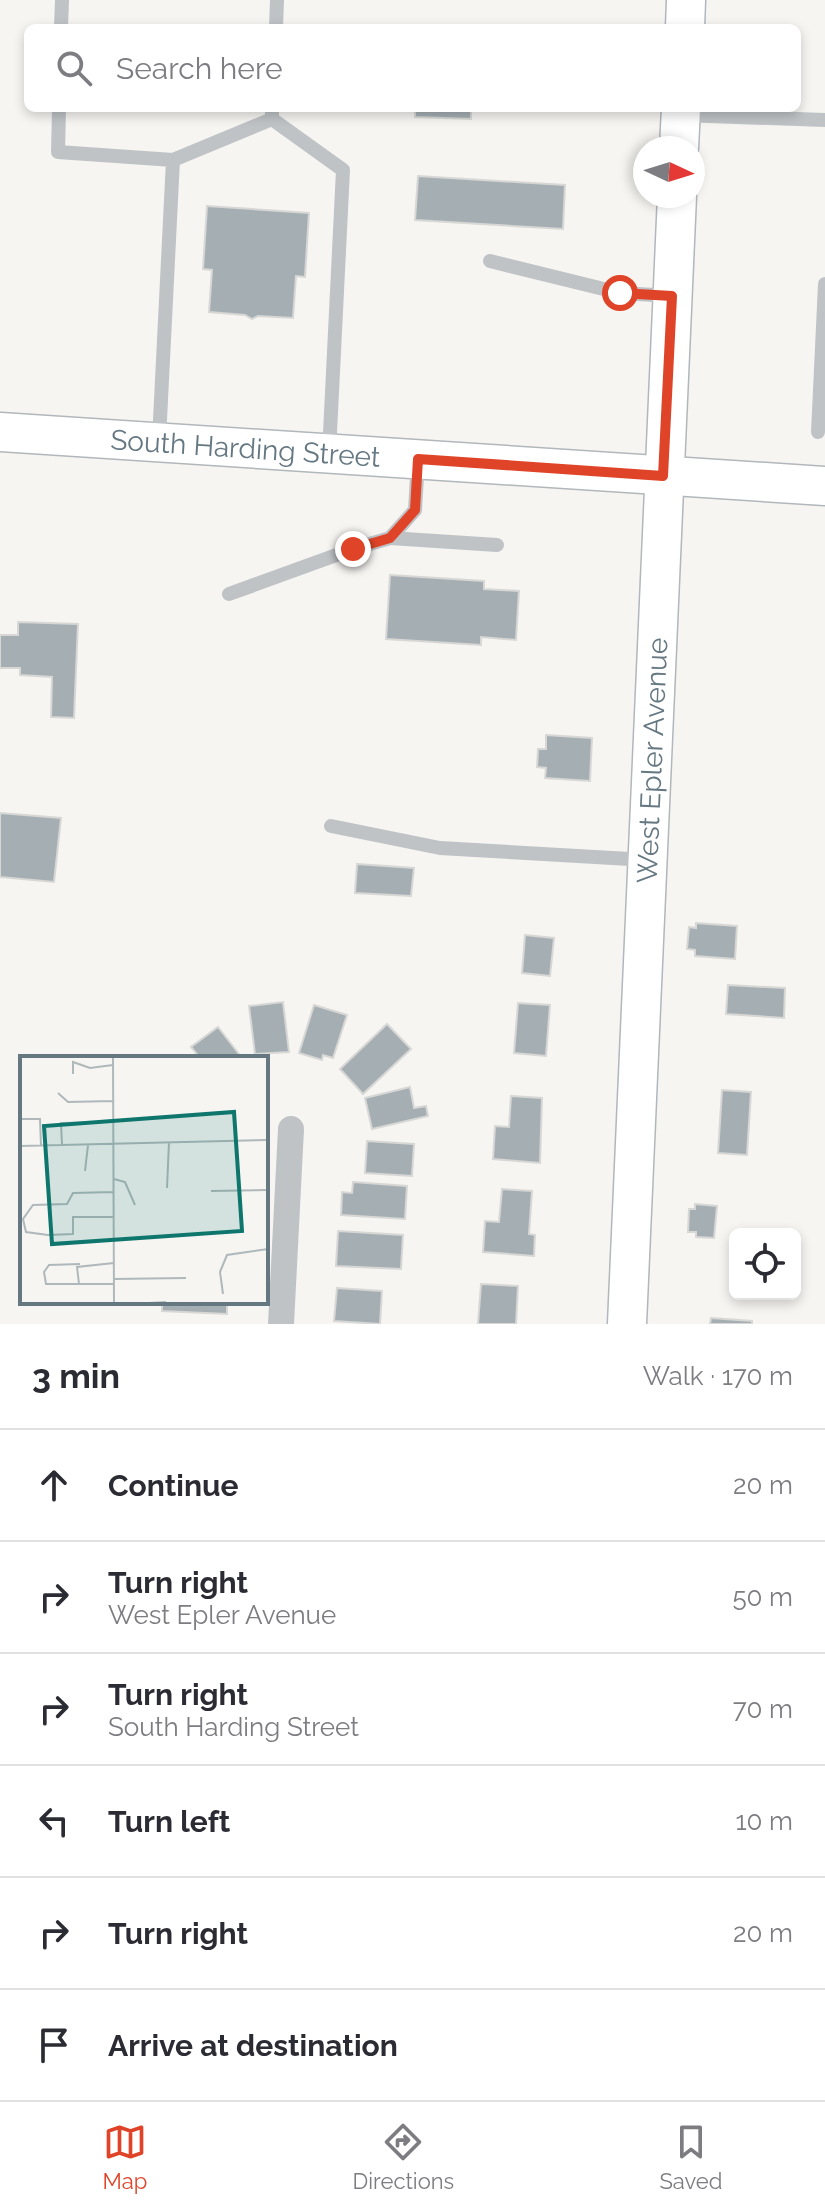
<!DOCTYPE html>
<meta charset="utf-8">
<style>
:root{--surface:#fff;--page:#f7f7f7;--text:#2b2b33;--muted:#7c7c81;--line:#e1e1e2;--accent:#df4428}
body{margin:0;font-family:Raleway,sans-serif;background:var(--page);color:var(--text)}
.controls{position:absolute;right:24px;bottom:24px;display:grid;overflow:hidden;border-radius:12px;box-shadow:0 4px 12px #0003}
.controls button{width:72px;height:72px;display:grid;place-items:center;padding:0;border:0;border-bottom:2px solid var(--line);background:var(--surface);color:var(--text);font:40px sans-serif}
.compass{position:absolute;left:633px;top:136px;width:72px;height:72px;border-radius:50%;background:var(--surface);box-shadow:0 4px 12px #0003;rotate:94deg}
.stop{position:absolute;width:24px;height:24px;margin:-18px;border:6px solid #df4428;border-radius:50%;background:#fff}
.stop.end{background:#df4428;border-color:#fff;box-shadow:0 2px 8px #0008}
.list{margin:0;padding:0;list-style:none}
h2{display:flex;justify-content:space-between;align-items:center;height:104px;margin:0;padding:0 32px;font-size:34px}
h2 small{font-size:26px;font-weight:400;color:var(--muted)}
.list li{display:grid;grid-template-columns:52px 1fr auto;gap:24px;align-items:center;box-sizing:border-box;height:112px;padding:0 32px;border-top:2px solid var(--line)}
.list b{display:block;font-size:30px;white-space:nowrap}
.list p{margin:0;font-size:26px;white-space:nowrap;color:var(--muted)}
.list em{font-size:26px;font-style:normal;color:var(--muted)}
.icon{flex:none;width:44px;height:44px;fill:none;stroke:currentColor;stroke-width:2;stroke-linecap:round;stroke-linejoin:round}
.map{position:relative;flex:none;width:825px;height:1324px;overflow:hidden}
.search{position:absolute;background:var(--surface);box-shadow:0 4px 12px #0003;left:24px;right:24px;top:24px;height:88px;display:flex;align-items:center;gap:20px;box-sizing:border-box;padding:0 28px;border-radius:12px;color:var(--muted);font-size:30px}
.sheet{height:776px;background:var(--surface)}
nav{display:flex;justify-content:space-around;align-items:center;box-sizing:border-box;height:112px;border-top:2px solid var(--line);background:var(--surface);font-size:22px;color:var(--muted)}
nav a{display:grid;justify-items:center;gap:4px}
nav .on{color:var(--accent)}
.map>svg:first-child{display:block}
.building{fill:#a5afb3;stroke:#d7d7d5;stroke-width:2}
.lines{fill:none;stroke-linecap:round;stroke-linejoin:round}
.secondary-casing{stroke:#b1b7bb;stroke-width:41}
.lane{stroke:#bfc3c6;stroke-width:14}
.street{stroke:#bfc3c6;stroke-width:26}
.secondary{stroke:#fff;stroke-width:38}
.route{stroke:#df4428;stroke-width:10}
.labels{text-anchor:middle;stroke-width:8;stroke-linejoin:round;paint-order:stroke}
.street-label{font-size:28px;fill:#657882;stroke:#fff}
.inset-road{fill:none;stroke:#afb8bb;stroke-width:2}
.view{fill:#0f766e;fill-opacity:0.15;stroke:#0f766e;stroke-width:4}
.inset-edge{fill:none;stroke:#657882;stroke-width:4}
</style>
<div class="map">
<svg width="825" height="1324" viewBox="0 0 825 1324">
<rect width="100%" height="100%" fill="#f6f5f2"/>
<g class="building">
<path d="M415,108H471V119L415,117Z"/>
<path d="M418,176L565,185L563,229L415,220Z"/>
<path d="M207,206L309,213L305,277L296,276L293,318L258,316L252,319L245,315L209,312L212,270L203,269Z"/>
<path d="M390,575L484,581V589L519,591L516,640L481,637V645L386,639Z"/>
<path d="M18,622L78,624L74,718L51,717L52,677L20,675V668H0V635H18Z"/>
<path d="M546,735L592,738L590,781L545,778L546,768L537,767L538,749H546Z"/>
<path d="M0,813L61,818L54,882L0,877Z"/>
<path d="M357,864L414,868L411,896L355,893Z"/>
<path d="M696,923L737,926L735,959L695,956V950L687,949L689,927L696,928Z"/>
<path d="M525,935L554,938L550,976L522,973Z"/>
<path d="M728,985L785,988L784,1018L726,1014Z"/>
<path d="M283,1002L289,1052L255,1054L249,1006Z"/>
<path d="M518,1003L550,1005L546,1056L514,1053Z"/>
<path d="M314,1005L347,1015L333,1058L323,1055L322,1060L299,1053Z"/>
<path d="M387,1024L411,1049L363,1094L340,1069Z"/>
<path d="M218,1027L242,1058H200L191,1047Z"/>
<path d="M410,1087L414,1108L426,1106L428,1116L372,1129L365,1098Z"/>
<path d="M722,1090L751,1092L747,1155L718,1153Z"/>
<path d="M511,1096L542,1098L540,1163L493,1159L495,1126L509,1127Z"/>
<path d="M367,1141L414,1144L412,1176L365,1173Z"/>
<path d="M353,1182L407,1186L405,1219L341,1215L342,1192L352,1193Z"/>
<path d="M502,1189L532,1191L529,1234L535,1235L534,1256L483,1252L485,1221L499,1222Z"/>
<path d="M695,1204L717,1206L714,1238L696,1237V1232H688L689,1209H695Z"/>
<path d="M338,1231L403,1235L401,1269L336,1266Z"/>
<path d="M481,1284L518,1286L516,1324H478Z"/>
<path d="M337,1288L382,1291L380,1324L334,1321Z"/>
<path d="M162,1302H227V1314L162,1311Z"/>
<path d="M711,1318L752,1321V1324H710Z"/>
</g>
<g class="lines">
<g class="secondary-casing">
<g id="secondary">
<path d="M685,28L686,0"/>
<path d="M679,148L681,108"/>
<path id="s1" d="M0,432L825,486"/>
<path id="s2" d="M627,1324L677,196"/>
</g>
</g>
<g class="lane">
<path d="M61,28L62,0"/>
<path d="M276,28L277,0"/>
<path d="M59,108L58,152L173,160L159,440"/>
<path d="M272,108V119L343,170L329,453"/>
<path d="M681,115L825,120"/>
<path d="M173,160L272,119"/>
<path d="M490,261L620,293L672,296"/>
<path d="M818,432L825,284"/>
<path d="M390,538L497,545"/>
<path d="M229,594L353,549L390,538L415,510L418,460"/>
<path d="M331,826L440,848L647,860"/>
</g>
<path class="street" d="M281,1324L291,1129"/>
<use href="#secondary" class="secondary"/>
</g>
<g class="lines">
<path class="route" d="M353,549L390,538L415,510L418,459L663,476L672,296L620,293"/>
</g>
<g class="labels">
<g class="street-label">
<text dy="10" stroke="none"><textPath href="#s1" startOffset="246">South Harding Street</textPath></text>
<text dy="10" stroke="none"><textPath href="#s2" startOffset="564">West Epler Avenue</textPath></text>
</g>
</g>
<g transform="translate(20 1056)">
<rect width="248" height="248" fill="#f6f5f2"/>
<path class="inset-road" d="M93,0L94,248M53,18V6L70,12L93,9M38,37L48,46L93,45M0,63H20L21,90M42,89L41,67L86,66M0,90L248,84M65,115L68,89M94,123L105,126L115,149M147,132L149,86M191,135L248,134M94,136L53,137L47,148L13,149L3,163L6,176L28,179L53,178V161H94M94,207L57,211L59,228H94M94,223L166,222M59,228H26L24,216L29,209L60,208M203,238L200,216L207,199L248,193M112,248L146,246"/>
<path class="view" d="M214,56L222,175L32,188L24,70Z"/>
<rect width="248" height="248" class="inset-edge"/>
</g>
</svg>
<div class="controls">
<button><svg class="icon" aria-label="locate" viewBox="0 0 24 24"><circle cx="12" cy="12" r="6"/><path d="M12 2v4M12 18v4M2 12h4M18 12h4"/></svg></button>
</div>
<svg class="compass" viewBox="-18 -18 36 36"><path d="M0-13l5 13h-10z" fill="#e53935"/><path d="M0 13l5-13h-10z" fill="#7c7c81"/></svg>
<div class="stop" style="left:620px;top:293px"></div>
<div class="stop end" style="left:353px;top:549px"></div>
<div class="search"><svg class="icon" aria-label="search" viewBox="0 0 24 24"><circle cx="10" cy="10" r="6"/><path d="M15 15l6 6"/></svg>Search here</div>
</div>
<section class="sheet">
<h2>3 min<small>Walk · 170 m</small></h2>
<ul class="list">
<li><svg class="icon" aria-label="ahead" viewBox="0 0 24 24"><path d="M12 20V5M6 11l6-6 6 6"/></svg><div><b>Continue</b></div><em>20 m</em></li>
<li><svg class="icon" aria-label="right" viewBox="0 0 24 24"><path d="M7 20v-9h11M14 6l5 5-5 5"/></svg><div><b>Turn right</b><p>West Epler Avenue</p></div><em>50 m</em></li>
<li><svg class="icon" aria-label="right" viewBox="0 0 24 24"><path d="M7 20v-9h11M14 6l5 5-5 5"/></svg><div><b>Turn right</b><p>South Harding Street</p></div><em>70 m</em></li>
<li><svg class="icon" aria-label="left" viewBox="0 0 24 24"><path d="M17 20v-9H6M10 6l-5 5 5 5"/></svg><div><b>Turn left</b></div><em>10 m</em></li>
<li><svg class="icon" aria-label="right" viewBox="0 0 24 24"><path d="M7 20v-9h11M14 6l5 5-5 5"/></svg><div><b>Turn right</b></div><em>20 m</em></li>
<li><svg class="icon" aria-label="arrive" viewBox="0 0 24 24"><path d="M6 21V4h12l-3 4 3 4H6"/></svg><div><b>Arrive at destination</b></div></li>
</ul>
</section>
<nav>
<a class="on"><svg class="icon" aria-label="map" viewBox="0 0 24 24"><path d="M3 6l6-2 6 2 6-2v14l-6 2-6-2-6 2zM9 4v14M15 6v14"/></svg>Map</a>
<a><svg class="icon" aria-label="directions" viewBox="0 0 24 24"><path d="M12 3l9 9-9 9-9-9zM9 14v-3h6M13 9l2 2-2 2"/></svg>Directions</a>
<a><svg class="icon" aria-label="saved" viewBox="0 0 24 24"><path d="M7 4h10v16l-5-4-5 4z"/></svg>Saved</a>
</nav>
